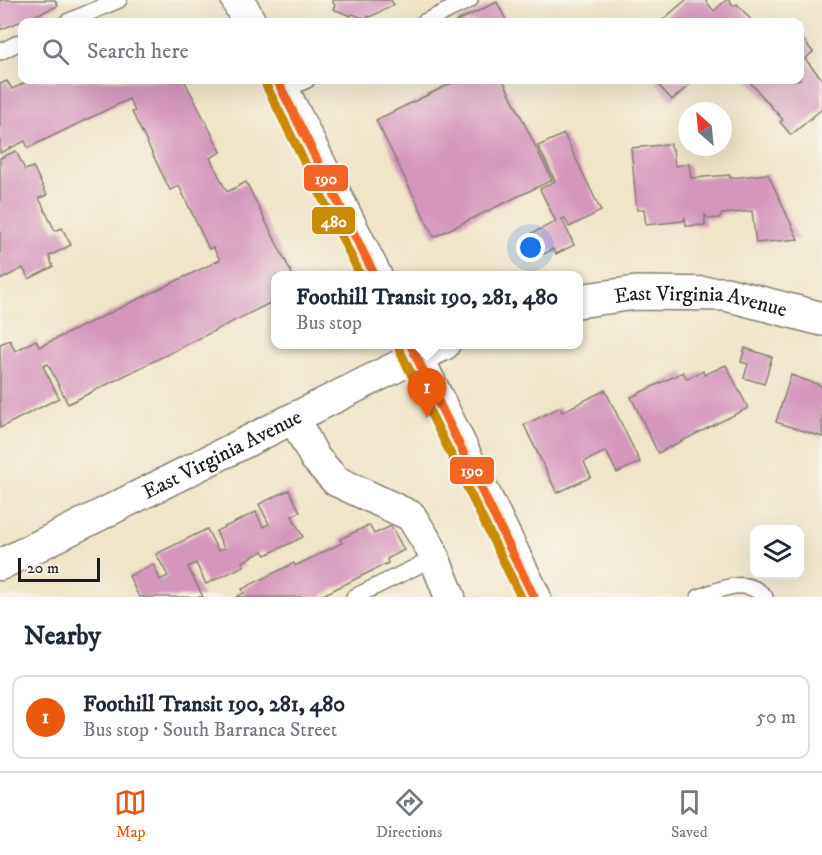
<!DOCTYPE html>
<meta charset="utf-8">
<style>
:root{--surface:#fff;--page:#f2f2f3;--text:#1f2937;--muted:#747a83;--line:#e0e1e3;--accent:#ea580c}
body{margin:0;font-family:"IM FELL DW Pica",serif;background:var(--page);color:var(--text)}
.controls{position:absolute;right:18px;bottom:18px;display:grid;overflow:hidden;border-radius:12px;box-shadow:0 6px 24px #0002}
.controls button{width:54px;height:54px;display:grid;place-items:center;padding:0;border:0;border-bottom:2px solid var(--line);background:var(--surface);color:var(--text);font:30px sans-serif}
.compass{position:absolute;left:678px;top:102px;width:54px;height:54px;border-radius:50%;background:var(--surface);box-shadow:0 6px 24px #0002;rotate:333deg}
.scale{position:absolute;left:18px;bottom:15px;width:82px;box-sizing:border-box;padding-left:6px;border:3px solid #1c1c1c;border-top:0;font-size:16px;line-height:21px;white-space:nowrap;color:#1c1c1c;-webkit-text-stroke:4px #f7f3e8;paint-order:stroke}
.you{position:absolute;left:531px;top:248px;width:21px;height:21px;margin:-15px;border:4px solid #fff;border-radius:50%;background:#1a73e8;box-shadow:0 0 0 9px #1a73e833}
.badge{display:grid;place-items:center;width:39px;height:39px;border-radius:50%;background:var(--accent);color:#fff;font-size:20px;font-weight:700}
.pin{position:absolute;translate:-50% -50px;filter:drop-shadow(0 2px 3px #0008)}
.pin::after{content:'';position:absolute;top:32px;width:21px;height:18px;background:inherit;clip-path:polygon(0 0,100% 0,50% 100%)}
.popup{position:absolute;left:271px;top:271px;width:312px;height:78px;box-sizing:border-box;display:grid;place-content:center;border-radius:12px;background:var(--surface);filter:drop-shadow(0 2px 4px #0005);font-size:20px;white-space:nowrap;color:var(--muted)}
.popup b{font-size:22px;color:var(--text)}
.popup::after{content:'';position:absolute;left:50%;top:100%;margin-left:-12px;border:12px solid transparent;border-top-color:var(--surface)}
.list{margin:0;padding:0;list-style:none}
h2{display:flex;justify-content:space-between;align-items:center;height:78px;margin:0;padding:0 24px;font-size:26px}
h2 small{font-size:20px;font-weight:400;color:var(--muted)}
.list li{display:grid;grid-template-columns:39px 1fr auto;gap:18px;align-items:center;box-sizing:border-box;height:84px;margin:0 12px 12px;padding:0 12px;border:2px solid var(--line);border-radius:12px}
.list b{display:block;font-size:22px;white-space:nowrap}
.list p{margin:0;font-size:20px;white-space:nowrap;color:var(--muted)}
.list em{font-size:20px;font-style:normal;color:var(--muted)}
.icon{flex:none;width:33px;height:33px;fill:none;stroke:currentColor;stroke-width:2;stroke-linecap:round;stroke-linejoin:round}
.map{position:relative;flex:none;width:822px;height:597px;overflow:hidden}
.search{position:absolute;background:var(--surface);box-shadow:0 6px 24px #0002;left:18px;right:18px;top:18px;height:66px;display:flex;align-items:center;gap:15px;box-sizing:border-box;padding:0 21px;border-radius:12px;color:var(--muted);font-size:22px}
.sheet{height:174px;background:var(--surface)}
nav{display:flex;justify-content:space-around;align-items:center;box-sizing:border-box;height:84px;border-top:2px solid var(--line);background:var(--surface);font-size:16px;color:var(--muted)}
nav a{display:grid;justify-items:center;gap:3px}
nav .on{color:var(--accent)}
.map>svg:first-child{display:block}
.building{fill:#d397bc}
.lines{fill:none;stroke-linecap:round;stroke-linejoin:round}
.service-casing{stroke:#868072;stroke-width:18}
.minor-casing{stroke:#868072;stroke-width:33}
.tertiary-casing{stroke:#868072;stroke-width:36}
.secondary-casing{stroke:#868072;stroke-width:36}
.service{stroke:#fff;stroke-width:15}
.minor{stroke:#fff;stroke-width:30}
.tertiary{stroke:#fff;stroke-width:33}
.secondary{stroke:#fff;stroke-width:33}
.bus-1-casing{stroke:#f7f3e8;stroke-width:14}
.bus-2-casing{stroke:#f7f3e8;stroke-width:14}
.bus-1{stroke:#f26522;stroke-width:9}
.bus-2{stroke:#cb8a06;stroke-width:9}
.labels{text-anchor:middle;stroke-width:4.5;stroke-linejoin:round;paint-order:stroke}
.street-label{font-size:21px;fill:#1c1c1c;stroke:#f7f3e8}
.line-badge{stroke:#f7f3e8;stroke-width:2}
.badge-label{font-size:16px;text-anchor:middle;font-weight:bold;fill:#fff}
</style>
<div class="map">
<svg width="822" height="597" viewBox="0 0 822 597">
<rect width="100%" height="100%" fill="#f7f3e8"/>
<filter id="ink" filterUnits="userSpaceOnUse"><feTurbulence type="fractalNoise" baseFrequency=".0167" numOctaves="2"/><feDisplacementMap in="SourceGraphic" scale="12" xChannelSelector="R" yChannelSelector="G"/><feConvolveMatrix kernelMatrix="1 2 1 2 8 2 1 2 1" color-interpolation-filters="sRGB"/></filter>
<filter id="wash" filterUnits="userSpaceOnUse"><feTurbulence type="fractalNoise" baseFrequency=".008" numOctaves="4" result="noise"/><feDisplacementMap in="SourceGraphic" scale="24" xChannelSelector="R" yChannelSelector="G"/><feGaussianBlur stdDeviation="1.35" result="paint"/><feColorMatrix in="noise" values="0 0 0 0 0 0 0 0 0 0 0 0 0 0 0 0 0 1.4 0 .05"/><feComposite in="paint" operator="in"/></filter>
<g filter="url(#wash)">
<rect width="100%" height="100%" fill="#f0e4c9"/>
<g id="blocks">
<g class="building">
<path d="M0,0H55L58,6L0,30Z"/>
<path d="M332,0H391L394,5L370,17L368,16L367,19L352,14L351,16L333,9L335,6Z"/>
<path d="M686,0H705L714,11L726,0H729L734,6L737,4L753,22H660Z"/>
<path d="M497,2L507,22H455Z"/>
<path d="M800,36L813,52L805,59L822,79V109L791,135L780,122L783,120L748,80H800Z"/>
<path d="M31,80H184L221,152L210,158L227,192L246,182L293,276H276V300L68,404L48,364L43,366L59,398L0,428V344L10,340L15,351L36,340L39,347L220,260L213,247L209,249L179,186L170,190L132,112L135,111L129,99L28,148L25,141L0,153V84L7,81L12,89Z"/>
<path d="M458,80H503L552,180L434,237L376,120Z"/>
<path d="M654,80H689L686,82L689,85L672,100Z"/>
<path d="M564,134L601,211L569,227L565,218L562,219L574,245L556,254L553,249L542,255L532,233L556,222L540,189L555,181L538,146Z"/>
<path d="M671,144V149H673L675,166L689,164L691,178L730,175V178L768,174L798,239L756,243L752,211L722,214L719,218L708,219L705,215V225L686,226L685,218L683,221L646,225L644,209L637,210L631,148Z"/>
<path d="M16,151L25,170L33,167L47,195L39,198L55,231L62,228L71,245L49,256L53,267L29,279L23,268L0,280V158Z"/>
<path d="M745,348L772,357L764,384L744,378L748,364L741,362Z"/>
<path d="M726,365L748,408L658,453L631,397L683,372L687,379L703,371L704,375Z"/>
<path d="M791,375L822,386V437L776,422Z"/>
<path d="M605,390L640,462L617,473L606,451L584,462L591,477L557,493L524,425L560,407L562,412Z"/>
<path d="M289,490L300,512L292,516L303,537L266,555L263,551L242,562L244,566L206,584L196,563L188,567L203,597H139L129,576L153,564L160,580L168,576L156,554L207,529L218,551L224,548L216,531L256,512L263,527L269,524L259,504Z"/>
<path d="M369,525L374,534L391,526L404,550L387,559L388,563L319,597H236L244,593L242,589L294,563L295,566L342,543L340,539Z"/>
</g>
</g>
</g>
<g filter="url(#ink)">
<use href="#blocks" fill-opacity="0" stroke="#868072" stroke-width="1.5"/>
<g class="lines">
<g class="service-casing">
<g id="service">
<path d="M67,22L119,0"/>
<path d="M424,22L470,0"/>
<path d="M0,52L22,41"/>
<path d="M283,91L307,80"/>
<path d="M354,597L434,558"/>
<path d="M699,597C721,589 747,576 765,597"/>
</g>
</g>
<g class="minor-casing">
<g id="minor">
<path d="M294,418L315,458L336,481L411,516L430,547L450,597"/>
<path id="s1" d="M0,565L416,357"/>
</g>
</g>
<g class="tertiary-casing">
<g id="tertiary">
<path id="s2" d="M578,301L636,293L726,294L822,319"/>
<path d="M416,357L443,344"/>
</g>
</g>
<g class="secondary-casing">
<g id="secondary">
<path d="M238,0L249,22"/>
<path d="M277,80L375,276"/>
<path d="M410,344L534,597"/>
</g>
</g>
<use href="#service" class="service"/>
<use href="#minor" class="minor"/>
<use href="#tertiary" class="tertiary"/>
<use href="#secondary" class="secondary"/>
<g class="bus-1-casing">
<g id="bus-1">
<path d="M277,80L375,276"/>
<path d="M410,344L534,597"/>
</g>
</g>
<g class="bus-2-casing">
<g id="bus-2">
<path d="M266,85L361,276"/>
<path d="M399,349L521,597"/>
</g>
</g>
<use href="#bus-1" class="bus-1"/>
<use href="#bus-2" class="bus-2"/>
</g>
</g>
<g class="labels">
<g class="street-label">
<text dy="7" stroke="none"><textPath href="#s2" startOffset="124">East Virginia Avenue</textPath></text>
<text dy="7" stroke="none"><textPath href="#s1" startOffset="248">East Virginia Avenue</textPath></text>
</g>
</g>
<g class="line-badge">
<rect x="303" y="164" width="46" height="28" rx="6" fill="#f26522"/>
<rect x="311" y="206" width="45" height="29" rx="6" fill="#cb8a06"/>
<rect x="449" y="456" width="46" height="29" rx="6" fill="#f26522"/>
</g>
<g class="badge-label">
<text x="326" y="184">190</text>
<text x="334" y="227">480</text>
<text x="472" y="476">190</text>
</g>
</svg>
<div class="controls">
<button><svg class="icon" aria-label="layers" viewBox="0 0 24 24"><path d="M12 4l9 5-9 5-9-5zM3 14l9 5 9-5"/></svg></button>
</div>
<svg class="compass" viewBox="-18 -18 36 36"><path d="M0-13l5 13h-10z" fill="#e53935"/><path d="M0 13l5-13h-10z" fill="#747a83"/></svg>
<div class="scale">20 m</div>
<div class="you"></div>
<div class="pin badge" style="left:427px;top:418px">1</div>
<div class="popup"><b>Foothill Transit 190, 281, 480</b>Bus stop</div>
<div class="search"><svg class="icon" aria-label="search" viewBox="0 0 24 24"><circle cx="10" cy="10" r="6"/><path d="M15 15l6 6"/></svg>Search here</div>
</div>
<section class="sheet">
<h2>Nearby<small></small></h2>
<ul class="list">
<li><span class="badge">1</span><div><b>Foothill Transit 190, 281, 480</b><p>Bus stop · South Barranca Street</p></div><em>50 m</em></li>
</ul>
</section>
<nav>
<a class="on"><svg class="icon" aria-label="map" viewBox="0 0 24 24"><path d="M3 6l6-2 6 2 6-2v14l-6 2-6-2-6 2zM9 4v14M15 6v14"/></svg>Map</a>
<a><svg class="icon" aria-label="directions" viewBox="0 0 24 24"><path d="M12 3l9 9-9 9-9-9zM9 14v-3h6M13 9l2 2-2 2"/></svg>Directions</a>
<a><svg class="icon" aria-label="saved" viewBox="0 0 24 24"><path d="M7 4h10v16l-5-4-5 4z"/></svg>Saved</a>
</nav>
